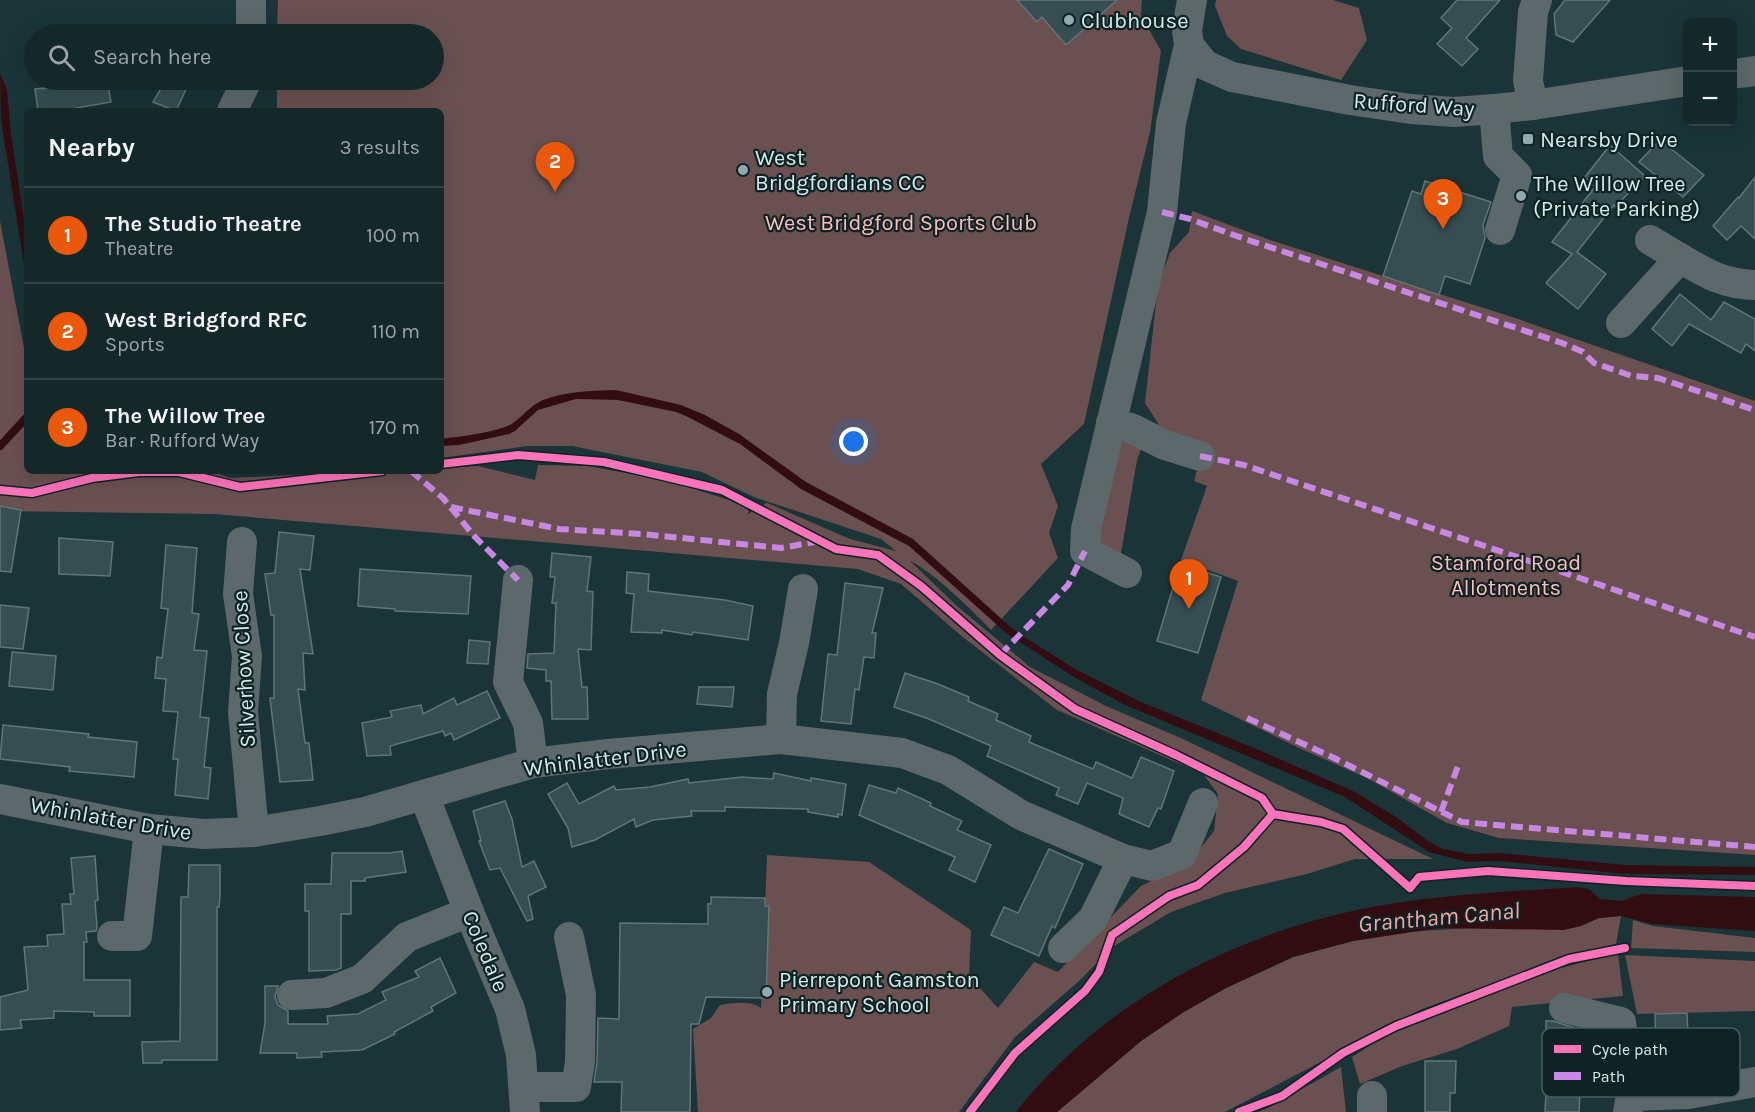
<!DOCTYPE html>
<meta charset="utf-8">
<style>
:root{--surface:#142729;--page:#1d2f31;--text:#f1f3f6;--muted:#9da5a8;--line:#334446;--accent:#ea580c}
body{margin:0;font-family:Karla,sans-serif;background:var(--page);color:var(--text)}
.controls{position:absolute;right:18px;top:18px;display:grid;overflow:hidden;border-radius:9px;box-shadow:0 6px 24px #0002}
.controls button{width:54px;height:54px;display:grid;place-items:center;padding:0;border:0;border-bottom:2px solid var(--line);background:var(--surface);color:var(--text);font:30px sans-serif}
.you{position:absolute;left:854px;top:442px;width:21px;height:21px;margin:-15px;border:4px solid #fff;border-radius:50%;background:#1a73e8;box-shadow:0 0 0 9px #1a73e833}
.badge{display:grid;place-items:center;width:39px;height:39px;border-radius:50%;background:var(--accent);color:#fff;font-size:20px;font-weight:700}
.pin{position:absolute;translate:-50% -50px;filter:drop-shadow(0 2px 3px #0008)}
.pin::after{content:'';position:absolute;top:32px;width:21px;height:18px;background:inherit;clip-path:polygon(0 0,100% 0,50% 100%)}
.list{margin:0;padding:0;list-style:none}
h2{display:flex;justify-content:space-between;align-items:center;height:78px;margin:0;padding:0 24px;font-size:26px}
h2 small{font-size:20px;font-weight:400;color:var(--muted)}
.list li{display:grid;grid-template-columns:39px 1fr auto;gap:18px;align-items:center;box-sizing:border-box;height:96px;padding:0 24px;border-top:2px solid var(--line)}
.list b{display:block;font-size:22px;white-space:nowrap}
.list p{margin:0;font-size:20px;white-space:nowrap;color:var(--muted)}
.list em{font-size:20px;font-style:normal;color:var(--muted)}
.icon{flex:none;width:33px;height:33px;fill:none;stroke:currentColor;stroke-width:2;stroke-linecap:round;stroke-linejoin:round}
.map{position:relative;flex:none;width:1755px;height:1112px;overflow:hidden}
.search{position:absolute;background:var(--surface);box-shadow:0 6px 24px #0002;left:24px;top:24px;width:420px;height:66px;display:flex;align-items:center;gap:15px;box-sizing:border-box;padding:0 21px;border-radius:33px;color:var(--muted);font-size:22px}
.panel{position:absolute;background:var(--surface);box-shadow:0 6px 24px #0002;left:24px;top:108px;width:420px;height:366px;border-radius:9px}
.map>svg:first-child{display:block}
.green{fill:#6a5051}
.water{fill:#310d12}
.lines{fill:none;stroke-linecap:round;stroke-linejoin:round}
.stream{stroke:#310d12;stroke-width:8}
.building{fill:#364e51;stroke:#617577;stroke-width:1.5}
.minor{stroke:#5c6869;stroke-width:30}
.quiet{stroke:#c787e3;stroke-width:6;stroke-dasharray:12 6;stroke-linecap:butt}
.cycleway-casing{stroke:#0f2224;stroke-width:11}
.cycleway{stroke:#fb73b8;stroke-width:8}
.poi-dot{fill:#92aaad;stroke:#0f2224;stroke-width:2}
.labels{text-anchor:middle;stroke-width:4.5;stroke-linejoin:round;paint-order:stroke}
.poi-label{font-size:22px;fill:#d3eaed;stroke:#0f2224;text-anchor:start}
.street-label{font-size:22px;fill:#d3eaed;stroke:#0f2224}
.park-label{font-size:22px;fill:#ffbdbe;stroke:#0f2224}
.water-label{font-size:24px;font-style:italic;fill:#f5a5a7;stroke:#0f2224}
.key{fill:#0f2224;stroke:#4a5e60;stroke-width:1.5}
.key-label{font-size:16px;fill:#d3eaed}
</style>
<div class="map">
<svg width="1755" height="1112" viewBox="0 0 1755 1112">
<rect width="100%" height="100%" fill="#1a3437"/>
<g class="green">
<path d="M278,0H1142L1141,15L1161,51L1150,132L1129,218L1084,424L1041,464L1058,506L1049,533L1058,558L991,630C974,612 931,570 910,561L957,606L1030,667L1106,706L1183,739L1433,859H1355L1307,874L1225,893L1171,912L1114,946L1079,981L1015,1037L959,1112H698L693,1029L711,1018L720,1005C732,1003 751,1000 761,1008L767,855L869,862L971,930L969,976L998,1008L1034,962L1058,972L1141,886L1189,863L1214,831L1218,794L1203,774L1057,710L964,638L901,584L858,569L214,514L0,511V221L27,364V471H209L231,478L378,471H441V468L478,466L535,480L538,465L588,466L669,481L745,505L749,512L746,515L767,503L850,539L896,551L881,539L754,497L702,472L572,446H528L441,458V111H277V80H434V34H277Z"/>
<path d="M1216,0H1333L1359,8L1367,40L1341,80L1241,49L1227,36L1215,6Z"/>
<path d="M1192,211L1270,240L1512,317L1755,401V855L1499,838L1447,823L1367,778L1299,748L1201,700L1238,581L1181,560L1207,486L1194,481L1203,448L1166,436L1145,403L1158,284L1170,253L1189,232Z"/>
<path d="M1122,440L1144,441L1137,460L1119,565L1102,551L1096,532Z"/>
<path d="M1621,916L1616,944L1573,954L1422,1009L1225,1112H1057L1141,1041L1184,1011L1226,988L1293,957L1353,941L1406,932L1593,920L1599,918Z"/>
<path d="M1633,920L1653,926L1755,938V952L1631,948Z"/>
<path d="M1618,953L1623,996L1512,1007L1509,1026L1457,1049L1402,1066L1360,1084L1352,1057L1388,1034L1538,974Z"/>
<path d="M1625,955L1755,961V1011L1637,1014Z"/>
<path d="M1341,1067L1346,1112H1258L1268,1108Z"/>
</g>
<g class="water">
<path d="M0,73L7,90L11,134L27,239V283L1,120Z"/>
<path d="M616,390L681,405L705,415L739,434L806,482L913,539L1015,631L1075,669L1141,702L1259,750L1355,792L1396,817L1428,841L1443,849L1469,854L1501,853L1625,865L1755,867V875L1625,874L1500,861L1467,862L1429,852L1345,797L1123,704L1072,676L1005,632L909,546L801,489L740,444L686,416L676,412L618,400L576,399L538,410L515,431L509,434L459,445L441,446V439C457,437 501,432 513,423C523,416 531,405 543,400C567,391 590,391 616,390Z"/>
<path d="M1578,887L1589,889L1600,899L1621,901L1641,894L1755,897V931L1652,924L1621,916L1599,918L1581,926L1564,930L1439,928L1353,941L1293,957L1226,988L1184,1012L1141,1041L1057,1112H1016C1100,1005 1225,938 1357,910C1429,895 1504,892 1578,887Z"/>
</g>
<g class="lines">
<path class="stream" d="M0,446L27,417"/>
</g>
<g class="building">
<path d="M1017,0H1117L1066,45L1042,17L1037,22Z"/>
<path d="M1457,0H1500L1466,38L1478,49L1462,66L1437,44L1452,28L1441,18Z"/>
<path d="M1565,0H1610L1573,42L1556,35L1554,14Z"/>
<path d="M76,80H107L111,102L60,111H38L35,89L77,85Z"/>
<path d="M166,80H175L188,85L176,111L153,102Z"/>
<path d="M1660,140L1704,175L1683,197L1639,162Z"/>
<path d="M1610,145L1645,176L1615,207L1614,205L1577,252L1606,274L1578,309L1546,283L1572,254L1552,242L1595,187L1585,177Z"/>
<path d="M1755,177V239L1741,226L1727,240L1713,226L1738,197L1739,198Z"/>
<path d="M1425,181L1491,202L1483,225L1485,238L1470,284L1445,276L1439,295L1383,276L1412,191L1421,194Z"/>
<path d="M1680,294L1711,320L1724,302L1755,319V351L1746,344L1741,353L1689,324L1672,346L1652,329Z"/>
<path d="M0,506L21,510L11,572L0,571Z"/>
<path d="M279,532L314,536L310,570L300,569L313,654L303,653L305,690L298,689L305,743H309L313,780L280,782L270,698H274V615H271L265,574L275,573Z"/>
<path d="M59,538L113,542L110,576L59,574Z"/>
<path d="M166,545L197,548L192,613L199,614L194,650L207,651L200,717L209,718L204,767L211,768L208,799L175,795L178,759H173L178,712L163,711L166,679L155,678L157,657L162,658L168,609L161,608Z"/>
<path d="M552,553L591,557L587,591L593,592L591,650L578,649L582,687H587L588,719H552L551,681H546V670L527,668L528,654L554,653L556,603H552L555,577H550Z"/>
<path d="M1180,564L1221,577L1198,653L1157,641Z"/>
<path d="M360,569L471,576L468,614L395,611V609L358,606Z"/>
<path d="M627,572L649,574L648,591L725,600L753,606L748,640L693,632L692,635L662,630V633L631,632L634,594L626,593Z"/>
<path d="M845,583L883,588L872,633H876L874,658L864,657L859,690L855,689L851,724L821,721L828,654L837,655Z"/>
<path d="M0,605L29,608L23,649L0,647Z"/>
<path d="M469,640L490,642L488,664L467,663Z"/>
<path d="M12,652L56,656L53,690L9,686Z"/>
<path d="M905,673L938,684L969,697L968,701L998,714L996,720L1031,736L1029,742L1093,769L1096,762L1132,778L1141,757L1174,771L1161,809L1158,808L1149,827L1119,814L1123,798L1087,783L1078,804L1056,795L1059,788L987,756L991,746L929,719L894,707Z"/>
<path d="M699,687H734L732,707L697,704Z"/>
<path d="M487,691L500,718L454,740L451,733L445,736L443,731L390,746L391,755L367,756L362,723L392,717L390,711L421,705L423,714L454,698L457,705Z"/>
<path d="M3,725L89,734L88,737L137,742L134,777L69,771L70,767L0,759Z"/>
<path d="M774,773L811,781V778L846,784L842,815L838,814V817L808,812V809L725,807V811H691L692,816L653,820L636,827L634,819L595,840L572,847L568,828L548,794L567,783L579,804L614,786L616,790L650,787L688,779L689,783L742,777L773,779Z"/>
<path d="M869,785L896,793L898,788L931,803L930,806L962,821L957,830L991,845L975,882L949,870L955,857L859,815Z"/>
<path d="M505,801L512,819L522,867L534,861L546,887L528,896L533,919L527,921L500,868L490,870L479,841H481L473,811Z"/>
<path d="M1049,849L1083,864L1055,928L1052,926L1039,956L991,935L1004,907L1018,913Z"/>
<path d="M402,851L406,872L365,878V881H351V914H341V968L336,970L309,971V911H305V884H331L332,853H390Z"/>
<path d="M95,856L98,900L95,901L97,927L96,931L86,932L87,942H84V980H130V1016H94V1012L54,1011V1018L20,1020L22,1028L0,1030V997L28,990L24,947L48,946L47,935L64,934L62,904H71L70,894H74L71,858Z"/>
<path d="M189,865H220V896L219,907H217V1060H162V1063H143L142,1042L180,1041L181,897H188Z"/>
<path d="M711,897L765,898V906H769L766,998L706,997L699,1024H691L690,1112H621L622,1082H594L597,1062L598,1018L619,1019L620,923L708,924V904H711Z"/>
<path d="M440,958L456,993L431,1007L433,1011L394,1032L395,1034L362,1050L321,1052L322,1057L297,1058V1053H260L265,1023V986H278L275,997L278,1005L288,1011V1024H328L327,1016L358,1014L386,1000L382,992L419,977L415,971Z"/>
<path d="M1687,1013L1689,1057L1656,1058L1655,1014Z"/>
<path d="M1546,1021H1553L1582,1030L1583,1074H1581L1579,1112H1545L1547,1075Z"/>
<path d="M1425,1061H1456L1455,1093H1450V1112H1425Z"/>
</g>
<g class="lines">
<g class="minor">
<path d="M251,0V34"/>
<path d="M1189,45L1205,65L1232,77L1350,100L1411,109L1454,112L1494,109L1533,105L1688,81"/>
<path d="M1732,74L1755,71"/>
<path d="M1533,105L1528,81L1533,12L1537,0"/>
<path d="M1494,109L1498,156L1517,175L1500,230"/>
<path d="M232,111L247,80"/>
<path d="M1650,240L1680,258"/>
<path d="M1621,323L1680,258C1707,274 1723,284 1755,285"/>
<path d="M1111,423L1131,428L1165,445L1200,456"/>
<path d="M242,542L238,594L247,656L243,712L254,832"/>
<path d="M1127,573L1085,551L1086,529L1162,212L1171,123L1189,45L1187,30L1192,0"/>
<path d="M518,580L508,682L528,723L533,763"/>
<path d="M781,739L782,694L794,643L803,589"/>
<path d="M424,795L469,912L510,1009L521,1055L525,1112"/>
<path d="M0,799L149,829L204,834L254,832L320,821L365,812L533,763L608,754L781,739L902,753L948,770L1021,815L1123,859"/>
<path d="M112,936H137L149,829"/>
<path d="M1063,948L1093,919L1123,859L1152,866L1182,854L1203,803"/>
<path d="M292,995L326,993L362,979L407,937L469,912"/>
<path d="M1564,1008L1621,1022L1631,1096"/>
<path d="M525,1087H576L580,1062L581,995L569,937"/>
<path d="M1372,1112V1096"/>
<path d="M1628,1112L1631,1096L1688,1094L1755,1082"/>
</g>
<g class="quiet">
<path d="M1162,212L1190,219L1242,238L1562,343L1583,352L1594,363L1632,376L1658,378L1755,410"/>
<path d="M1200,456L1244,465L1755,637"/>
<path d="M411,471L443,498L475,537L518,580"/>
<path d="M451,507L559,529L642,534L781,548L820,541"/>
<path d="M1000,655L1068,585L1085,551"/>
<path d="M1247,718L1330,756L1462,822L1755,847"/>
<path d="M1441,812L1458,766"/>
</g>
<g class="cycleway-casing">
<g id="cycleway">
<path d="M441,464L518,455L604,462L722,490L836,549L878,555L921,586L1000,655L1075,709L1176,755L1262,798L1273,814L1321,822L1343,829L1410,888L1419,877L1488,871L1626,881L1755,886"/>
<path d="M0,490L32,493L92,478L139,472H179L240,487L382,471"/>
<path d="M970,1112L1015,1053L1085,991L1099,972L1112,935L1169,896L1198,885L1244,847L1273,814"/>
<path d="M1239,1112L1282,1096L1343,1053L1396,1026L1569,959L1625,948"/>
</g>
</g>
<use href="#cycleway" class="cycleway"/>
</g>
<g class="poi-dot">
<circle cx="1069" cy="20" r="6"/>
<rect x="1522" y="133" width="12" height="12" rx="3"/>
<circle cx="743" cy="170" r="6"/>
<circle cx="1521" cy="196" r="6"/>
<circle cx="767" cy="992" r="6"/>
</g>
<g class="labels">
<g class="poi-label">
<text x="1081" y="28">Clubhouse</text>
<text x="1540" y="147">Nearsby Drive</text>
<text x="755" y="165">West<tspan x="755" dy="25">Bridgfordians CC</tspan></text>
<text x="1533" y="191">The Willow Tree<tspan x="1533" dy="25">(Private Parking)</tspan></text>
<text x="779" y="987">Pierrepont Gamston<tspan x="779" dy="25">Primary School</tspan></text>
</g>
<g class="street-label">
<text transform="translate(1414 104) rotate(4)" y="8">Rufford Way</text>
<text transform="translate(243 669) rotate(-93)" y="8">Silverhow Close</text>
<text transform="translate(605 758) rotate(-7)" y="8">Whinlatter Drive</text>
<text transform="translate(111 818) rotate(10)" y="8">Whinlatter Drive</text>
<text transform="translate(486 951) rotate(67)" y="8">Coledale</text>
</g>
<g class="park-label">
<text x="901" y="230">West Bridgford Sports Club</text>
<text x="1506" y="570">Stamford Road<tspan x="1506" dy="25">Allotments</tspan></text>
</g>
<g class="water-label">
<text transform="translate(1439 917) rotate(-5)" y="8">Grantham Canal</text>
</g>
</g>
<rect x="1542" y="1028" width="198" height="69" rx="9" class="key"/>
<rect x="1554" y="1045" width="27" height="8" fill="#fb73b8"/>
<rect x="1554" y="1072" width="27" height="8" fill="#c787e3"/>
<g class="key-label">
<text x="1592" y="1055">Cycle path</text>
<text x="1592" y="1082">Path</text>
</g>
</svg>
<div class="controls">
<button>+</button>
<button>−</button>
</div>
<div class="you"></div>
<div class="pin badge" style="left:1189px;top:609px">1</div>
<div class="pin badge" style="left:555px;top:192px">2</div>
<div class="pin badge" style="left:1443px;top:229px">3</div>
<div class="search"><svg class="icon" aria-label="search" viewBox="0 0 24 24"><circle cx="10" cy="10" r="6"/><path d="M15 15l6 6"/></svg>Search here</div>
<section class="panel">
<h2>Nearby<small>3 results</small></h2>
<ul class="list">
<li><span class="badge">1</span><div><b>The Studio Theatre</b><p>Theatre</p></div><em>100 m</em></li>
<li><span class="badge">2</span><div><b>West Bridgford RFC</b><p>Sports</p></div><em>110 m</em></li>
<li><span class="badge">3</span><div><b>The Willow Tree</b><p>Bar · Rufford Way</p></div><em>170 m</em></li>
</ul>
</section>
</div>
